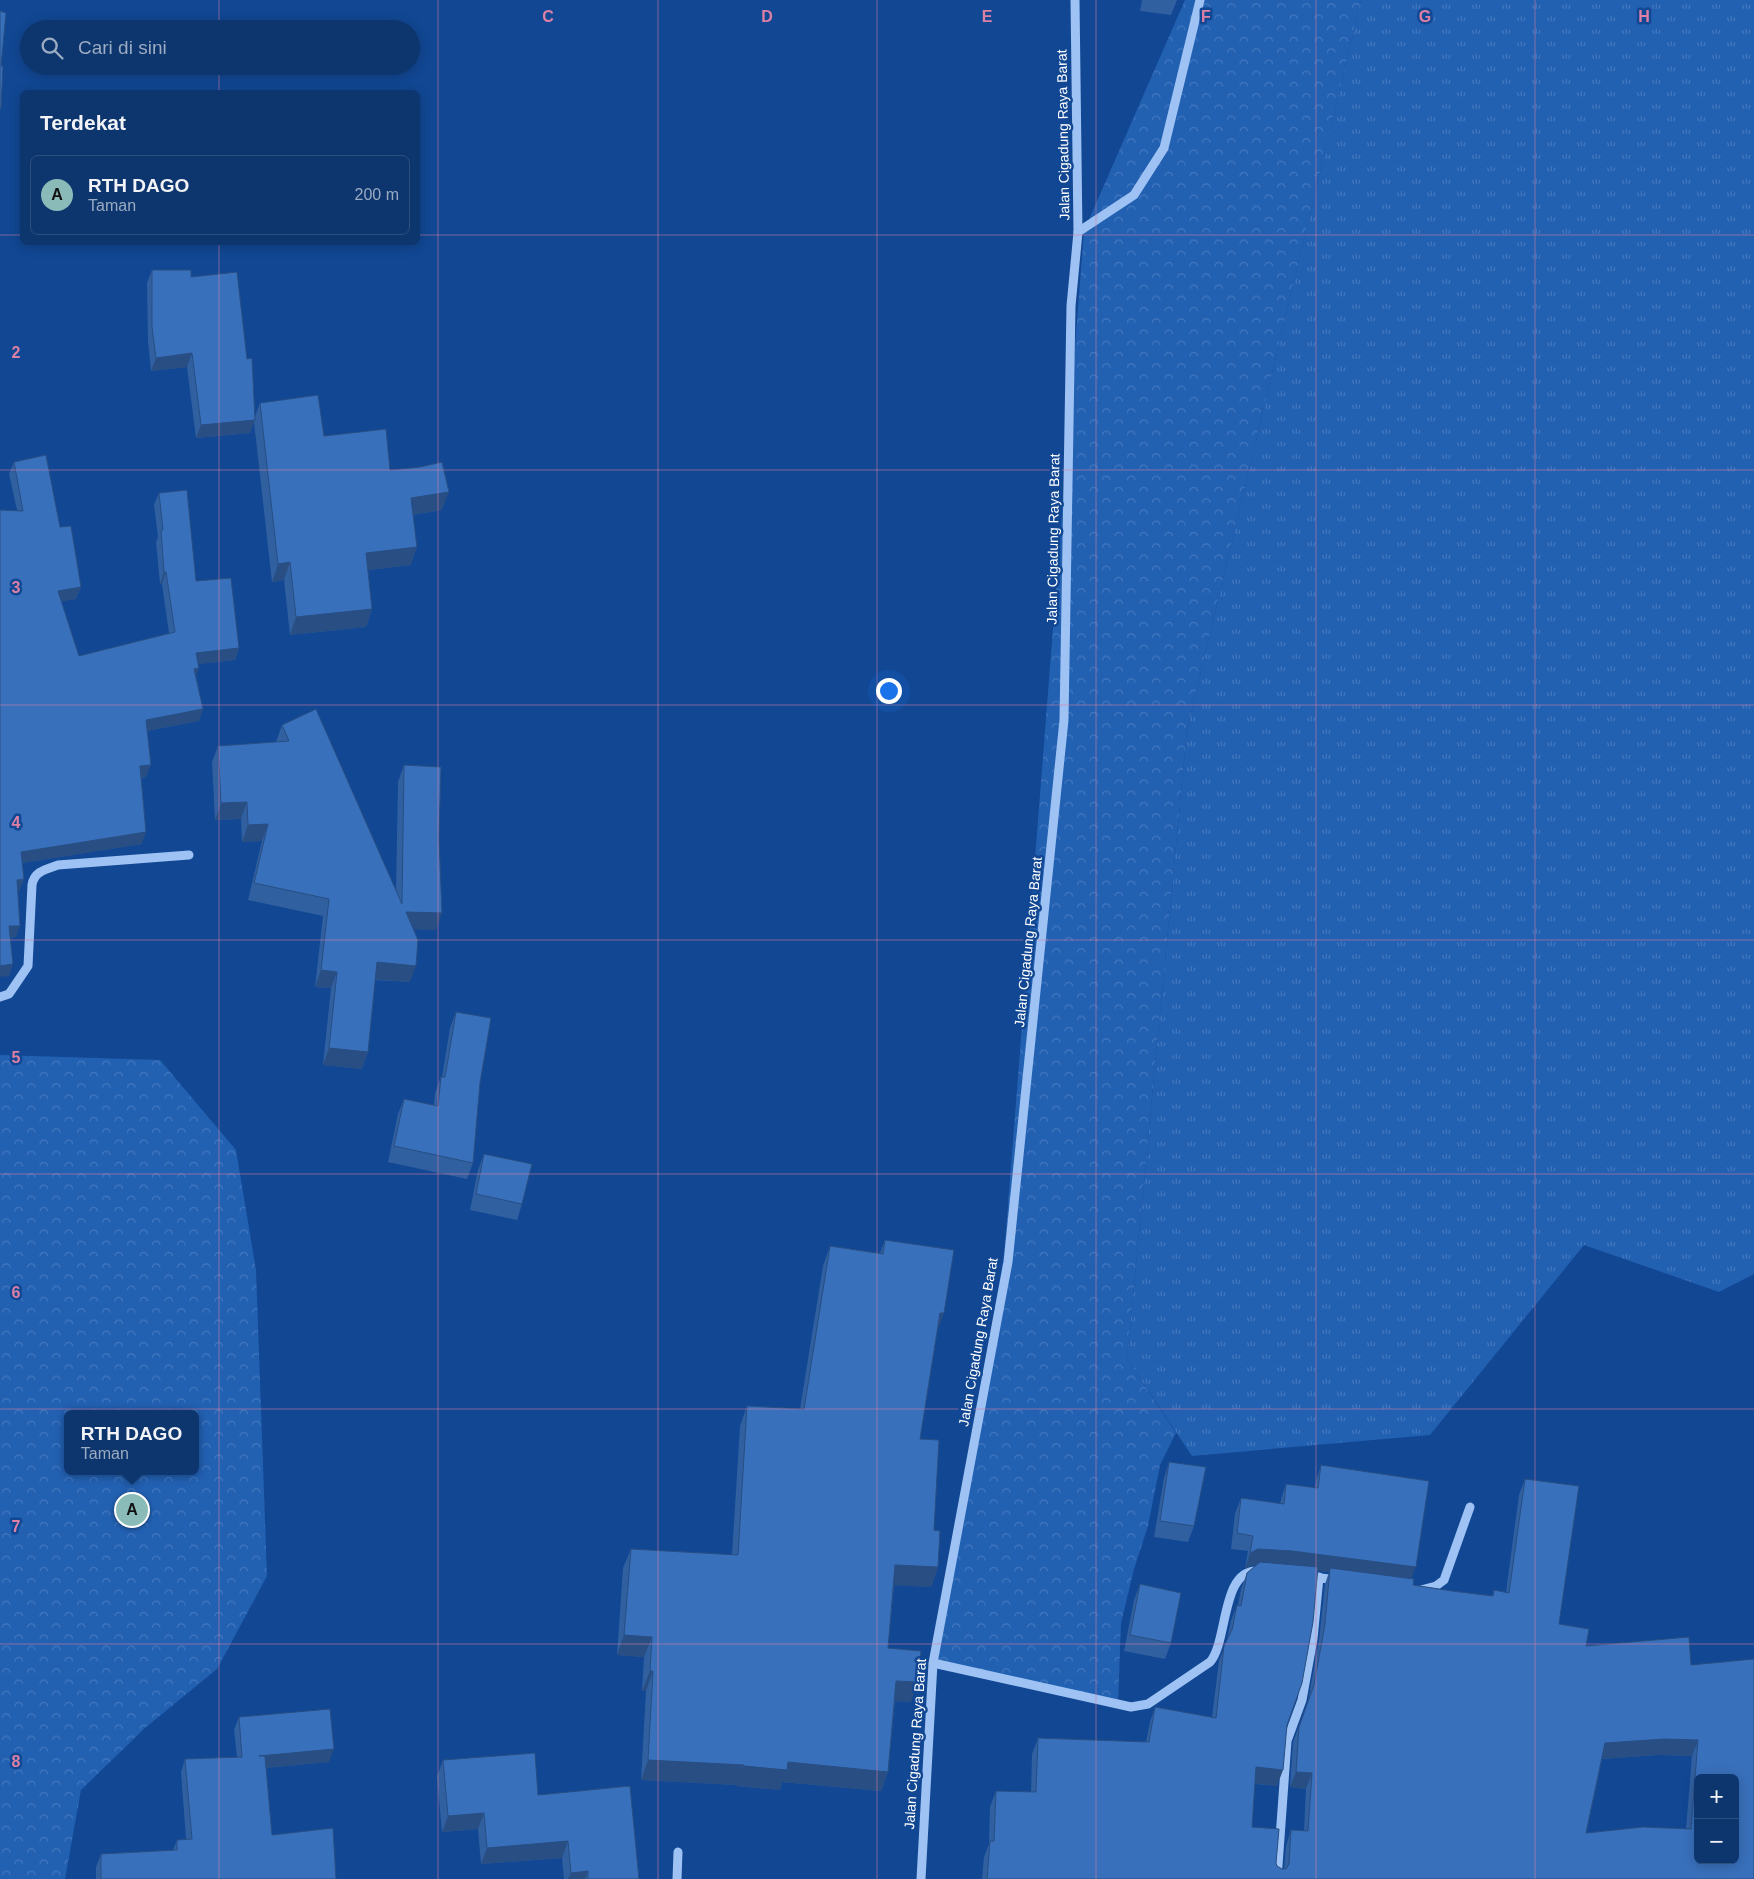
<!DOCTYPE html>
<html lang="id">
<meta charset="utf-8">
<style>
:root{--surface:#0d356e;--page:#1b4076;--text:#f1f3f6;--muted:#9aabc2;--line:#2d5081;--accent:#8bbbb9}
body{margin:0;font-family:Helvetica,sans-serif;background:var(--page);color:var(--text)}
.controls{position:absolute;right:15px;bottom:15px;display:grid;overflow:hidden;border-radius:8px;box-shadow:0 2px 12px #0003}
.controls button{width:45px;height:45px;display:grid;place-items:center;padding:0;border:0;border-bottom:1px solid var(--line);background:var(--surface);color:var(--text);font:25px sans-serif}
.you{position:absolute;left:888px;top:690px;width:18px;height:18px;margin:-12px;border:4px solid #fff;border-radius:50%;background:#1a73e8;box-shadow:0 0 0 8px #1a73e833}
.badge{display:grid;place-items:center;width:32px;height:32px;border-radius:50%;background:var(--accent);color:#111;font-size:16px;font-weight:700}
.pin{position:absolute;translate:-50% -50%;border:2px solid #fff;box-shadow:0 1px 5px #0006}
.popup{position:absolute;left:64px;top:1410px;width:135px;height:65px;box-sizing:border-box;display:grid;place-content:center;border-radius:8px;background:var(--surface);filter:drop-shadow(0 1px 4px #0005);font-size:16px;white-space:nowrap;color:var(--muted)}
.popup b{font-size:19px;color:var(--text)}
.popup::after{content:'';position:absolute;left:50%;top:100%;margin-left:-10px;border:10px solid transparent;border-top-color:var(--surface)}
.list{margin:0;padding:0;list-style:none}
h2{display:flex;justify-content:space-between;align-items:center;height:65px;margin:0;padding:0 20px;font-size:21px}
h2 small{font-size:16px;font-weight:400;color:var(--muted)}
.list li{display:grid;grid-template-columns:32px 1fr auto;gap:15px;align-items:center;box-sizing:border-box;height:80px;margin:0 10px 10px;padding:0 10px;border:1px solid var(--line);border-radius:8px}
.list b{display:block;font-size:19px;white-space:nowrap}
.list p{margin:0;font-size:16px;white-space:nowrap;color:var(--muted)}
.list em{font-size:16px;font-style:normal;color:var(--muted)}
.icon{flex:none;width:28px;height:28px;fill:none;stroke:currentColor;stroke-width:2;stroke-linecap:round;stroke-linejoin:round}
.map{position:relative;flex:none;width:1754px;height:1879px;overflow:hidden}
.search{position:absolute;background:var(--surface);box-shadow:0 2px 12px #0003;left:20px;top:20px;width:400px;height:55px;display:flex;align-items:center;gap:12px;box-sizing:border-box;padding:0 18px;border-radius:28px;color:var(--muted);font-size:19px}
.panel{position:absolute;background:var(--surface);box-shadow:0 2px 12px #0003;left:20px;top:90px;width:400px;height:155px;border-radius:8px}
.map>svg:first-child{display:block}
.grass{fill:url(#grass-tufts)}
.forest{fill:url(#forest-crowns);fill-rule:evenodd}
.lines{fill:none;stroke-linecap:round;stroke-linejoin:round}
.minor{stroke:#9dc2f3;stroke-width:9}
.wall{fill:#3160a1;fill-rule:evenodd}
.shaded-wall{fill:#284e83}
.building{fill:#3970bb;stroke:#284e83;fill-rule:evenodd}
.grid{fill:none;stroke:#dd80a5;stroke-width:1;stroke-opacity:0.55}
.labels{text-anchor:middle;stroke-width:5;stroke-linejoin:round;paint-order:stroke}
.street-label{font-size:14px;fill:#fff;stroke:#114793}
.grid-label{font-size:16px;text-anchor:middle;font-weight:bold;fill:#dd80a5;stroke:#114793;stroke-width:5;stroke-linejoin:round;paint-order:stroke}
</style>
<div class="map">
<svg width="1754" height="1879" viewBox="0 0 1754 1879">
<defs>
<pattern id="grass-tufts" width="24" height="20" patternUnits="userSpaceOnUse" patternTransform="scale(1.25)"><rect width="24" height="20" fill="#2260b2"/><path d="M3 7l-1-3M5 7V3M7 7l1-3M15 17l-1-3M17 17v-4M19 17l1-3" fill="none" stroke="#4378be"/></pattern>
<pattern id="forest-crowns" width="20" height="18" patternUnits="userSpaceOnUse" patternTransform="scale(1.25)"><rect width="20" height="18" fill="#2260b2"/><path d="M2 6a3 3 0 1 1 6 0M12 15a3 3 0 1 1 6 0" fill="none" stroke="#4378be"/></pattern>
</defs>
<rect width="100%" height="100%" fill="#114793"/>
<path class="grass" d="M1361,0H1754V1274L1719,1292L1584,1245L1430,1435L1192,1456L1127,1359L1187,730Z"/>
<g class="forest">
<path d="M1185,0H1361L1187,730L1127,1359L1176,1433L1160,1465L1148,1526L1134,1569L1121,1623L1118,1705L933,1663L1004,1256L1084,231Z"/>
<path d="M0,1055L160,1060L236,1150L256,1270L267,1576L217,1669L145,1728L81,1790L65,1879H0ZM68,1414H196V1471H68Z"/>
</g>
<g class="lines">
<g class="minor">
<path d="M1078,232L1134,195L1164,148L1200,0"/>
<path d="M0,997L9,994L28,966L32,885C34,871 47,869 58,865L189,855"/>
<path d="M1305,1576L1337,1580"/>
<path d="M1421,1590L1436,1586L1444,1580L1470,1507"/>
<path d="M933,1663L1131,1707L1148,1704L1210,1662C1228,1642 1221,1570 1257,1571"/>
<path d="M677,1879L678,1852"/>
<path d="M921,1879L933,1663L1008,1262L1064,720L1071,306L1078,232L1075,0"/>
<path d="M1277,1879L1287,1741L1302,1700L1313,1639L1319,1577"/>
</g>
</g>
<g class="wall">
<path d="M1142,0H1177L1171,15L1140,11Z"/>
<path d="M152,270L191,277L247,359L254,419L260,403L390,470L442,510L413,515L411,565L368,570L372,609L366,627L290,635L284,580L272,582L254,422L250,433L196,438L187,367L151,371L148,341L147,283Z"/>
<path d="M14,462L60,527L81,587L76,599L61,601L79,656L169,633L162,584H160L156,542L158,537L154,505L159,493L196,581L239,648L235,660L198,664L196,676L203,709L199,721L147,731L146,777L141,778L142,844L22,863L24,879L19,891H17L16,937L10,938L9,976L17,510L9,474Z"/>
<path d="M282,725L396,891L398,782L404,765L436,930L414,929L410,982L375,980L368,1052L362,1069L323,1065L331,988L315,987L323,916L248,900L262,841L242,842L241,819L215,820L212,762L218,746L276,742Z"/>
<path d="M456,1012L480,1083L473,1163L467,1179L388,1162L398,1114L404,1099L434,1105L435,1093L441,1077H442L450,1028Z"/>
<path d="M484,1154L522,1204L517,1220L470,1210L478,1170Z"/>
<path d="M885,1240L937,1333L920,1439L934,1530L938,1567L931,1587L894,1585L888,1648L911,1702L895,1701L888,1772L881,1791L782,1782L780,1790L736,1786L737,1785L641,1780L646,1691H642L644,1657L617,1655L623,1568L631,1549L732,1555L740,1426L747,1406L800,1409L823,1266L830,1246L880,1253Z"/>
<path d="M1169,1462L1194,1526L1188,1542L1154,1537L1164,1478Z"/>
<path d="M1321,1465L1412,1578L1413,1585L1452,1591L1492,1596L1494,1590L1506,1592L1519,1495L1525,1479L1559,1624L1586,1646L1691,1665L1754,1879H982L984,1857L989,1844L990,1807L996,1791L1031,1792L1032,1754L1038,1738L1146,1742L1150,1722L1155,1707L1212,1717L1219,1661L1227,1640L1231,1621L1237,1605H1238L1241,1589L1247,1573L1256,1565H1252L1245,1569L1248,1551L1231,1549L1235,1514L1241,1498L1280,1504L1281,1499L1286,1484L1315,1488L1316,1481ZM1318,1571L1329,1572L1325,1584L1319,1640L1308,1701L1293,1742L1290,1787L1306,1789L1304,1831L1291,1830L1286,1846L1284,1869H1282L1277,1866L1276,1863L1252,1827L1255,1784L1277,1786L1287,1725ZM1658,1755L1692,1756L1686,1829L1586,1833L1602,1759Z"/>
<path d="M1140,1584L1171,1643L1165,1659L1124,1651L1134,1600Z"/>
<path d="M239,1717L329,1762L266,1768L272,1835L336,1879H96V1867L101,1854L173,1850L177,1840L186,1839L181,1772L185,1759L237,1757L234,1730Z"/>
<path d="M443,1760L538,1795L639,1879H564L562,1858L481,1864L478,1829L442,1832L437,1777Z"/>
</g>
<g class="shaded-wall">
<path d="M192,353L187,367L151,371L156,358Z"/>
<path d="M255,420L250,433L196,438L201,425Z"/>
<path d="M449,492L442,510L405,516L411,498Z"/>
<path d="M417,547L411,565L360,571L366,553Z"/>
<path d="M290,562L284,580L272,582L278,564Z"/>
<path d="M164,572H166L162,584H160Z"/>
<path d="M81,587L76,599L53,603L58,591Z"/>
<path d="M372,609L366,627L290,635L296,617Z"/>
<path d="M239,648L235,660L192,665L196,653Z"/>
<path d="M199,668L194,680V669Z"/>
<path d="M203,709L199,721L141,732L146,720Z"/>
<path d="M151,765L146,777L136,778L140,766Z"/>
<path d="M247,802L241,819L215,820L221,803Z"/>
<path d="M268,824L262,841L242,842L248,825Z"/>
<path d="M146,832L142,844L16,864L21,852Z"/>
<path d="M24,879L19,891L12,892L17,880Z"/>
<path d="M406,912L442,913L436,930L400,929Z"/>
<path d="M9,926H20L16,937L5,938Z"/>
<path d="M377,962L416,966L410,982L371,979Z"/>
<path d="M13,964L9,976L0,977V966Z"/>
<path d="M321,970L337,972L331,988L315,987Z"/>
<path d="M329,1048L368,1052L362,1069L323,1065Z"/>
<path d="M940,1313H944L937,1333H933Z"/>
<path d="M1258,1549L1292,1551L1416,1567L1410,1582L1330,1568L1329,1572L1286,1567L1252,1565L1245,1569L1250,1553Z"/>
<path d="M895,1565L938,1567L931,1587L888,1585Z"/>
<path d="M624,1635L652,1637L644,1657L617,1655Z"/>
<path d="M650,1671H653L646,1691H642Z"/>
<path d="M896,1681L918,1682L911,1702L889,1701Z"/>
<path d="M1664,1739L1698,1740L1692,1756L1658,1755L1600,1759L1605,1743Z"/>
<path d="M334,1749L329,1762L254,1769L259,1756Z"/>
<path d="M648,1760L744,1765L737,1785L641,1780Z"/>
<path d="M788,1762L888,1772L881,1791L782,1782L780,1790L736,1786L744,1766Z"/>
<path d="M1256,1767L1283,1770L1277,1786L1250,1783Z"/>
<path d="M1296,1772L1312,1773L1306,1789L1290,1787Z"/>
<path d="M484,1813L478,1829L442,1832L448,1816Z"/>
<path d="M568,1841L562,1858L481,1864L487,1848Z"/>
<path d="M588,1871L585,1879H568L571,1873Z"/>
</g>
<g class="building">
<path d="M0,11L6,13L1,66H3L1,109H0Z"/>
<path d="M152,270H191V277L237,272L247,359L252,358L255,420L201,425L192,353L156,358L152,327Z"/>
<path d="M318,395L324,436L386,429L390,470L420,467L442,462L449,492L411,498L417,547L366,553L372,609L296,617L290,562L278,564L260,403Z"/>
<path d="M46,455L60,527L71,526L81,587L58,591L79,656L175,632L166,572H164L161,530H163L159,493L187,490L196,581L231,578L239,648L196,653L199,668L194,669L203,709L146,720L151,765L140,766L146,832L21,852L24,879L17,880L20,926H9L13,964L0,966V510L23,511L14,462Z"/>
<path d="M316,709L402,904L404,765L441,767L439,838L442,913L406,912L418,940L416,966L377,962L368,1052L329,1048L337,972L321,970L329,899L254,883L268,824L248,825L247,802L221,803L218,746L289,741L282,725Z"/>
<path d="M456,1012L491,1018L480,1083L473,1163L394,1146L404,1099L438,1106L441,1077H445Z"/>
<path d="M484,1154L532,1164L522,1204L476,1194Z"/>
<path d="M885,1240L954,1250L944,1313H940L920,1439L939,1440L934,1530L940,1531L938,1567L895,1565L888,1648L921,1651L918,1682L896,1681L888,1772L788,1762L787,1770L744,1766V1765L648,1760L653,1671H650L652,1637L624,1635L631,1549L738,1555L747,1406L804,1409L830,1246L883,1254Z"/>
<path d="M1169,1462L1206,1467L1194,1526L1160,1521Z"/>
<path d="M1321,1465L1429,1481L1416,1567L1292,1551L1258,1549L1250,1553L1253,1536L1237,1533L1241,1498L1284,1504L1286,1484L1318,1488Z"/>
<path d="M1525,1479L1579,1486L1559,1624L1589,1629L1586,1646L1689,1637L1691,1665L1754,1659V1879H987L990,1841H994L996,1791L1036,1792L1038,1738L1149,1742L1155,1707L1216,1718L1224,1646L1232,1630L1237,1605L1241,1606L1247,1573L1260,1562L1318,1567L1313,1622L1302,1683L1287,1725L1283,1770L1256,1767L1252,1827L1279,1829L1276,1863L1277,1866L1282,1869H1286L1289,1864L1291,1830L1308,1831L1312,1773L1296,1772L1299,1727L1314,1685L1325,1624L1330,1568L1414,1579L1413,1585L1452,1591L1493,1596L1494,1590L1509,1593ZM1664,1739L1698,1740L1691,1829L1643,1827L1586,1833L1605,1743ZM1698,1778H1735V1860H1698Z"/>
<path d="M1140,1584L1181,1593L1171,1643L1130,1635Z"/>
<path d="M330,1709L334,1749L259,1756H265L272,1835L333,1828L336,1879H101V1854L177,1850V1840L192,1839L185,1759L242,1757L239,1717Z"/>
<path d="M535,1753L538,1795L630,1786L639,1879H588V1871L571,1873L568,1841L487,1848L484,1813L448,1816L443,1760Z"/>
</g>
<path class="grid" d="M219,0V29M438,0V1879M658,0V1879M877,0V1879M1096,0V1879M1316,0V1879M1535,0V1879M219,66V92M0,235H22M418,235H1754M219,242V1879M0,470H1754M0,705H1754M0,940H1754M0,1174H1754M0,1409H1754M0,1644H1754"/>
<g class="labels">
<g class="street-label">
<text transform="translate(1063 135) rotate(-91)" y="5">Jalan Cigadung Raya Barat</text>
<text transform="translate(1053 539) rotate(-89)" y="5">Jalan Cigadung Raya Barat</text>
<text transform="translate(1028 942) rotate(-84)" y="5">Jalan Cigadung Raya Barat</text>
<text transform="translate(978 1342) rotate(-80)" y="5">Jalan Cigadung Raya Barat</text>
<text transform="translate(915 1744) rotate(-86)" y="5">Jalan Cigadung Raya Barat</text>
</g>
</g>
<g class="grid-label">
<text x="548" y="22">C</text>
<text x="767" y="22">D</text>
<text x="987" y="22">E</text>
<text x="1206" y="22">F</text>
<text x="1425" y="22">G</text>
<text x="1644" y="22">H</text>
<text x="16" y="358">2</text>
<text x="16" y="593">3</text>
<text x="16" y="828">4</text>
<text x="16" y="1063">5</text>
<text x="16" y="1298">6</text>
<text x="16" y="1532">7</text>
<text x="16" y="1767">8</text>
</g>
</svg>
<div class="controls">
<button>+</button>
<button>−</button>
</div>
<div class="you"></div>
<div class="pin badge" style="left:132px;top:1510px">A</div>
<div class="popup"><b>RTH DAGO</b>Taman</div>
<div class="search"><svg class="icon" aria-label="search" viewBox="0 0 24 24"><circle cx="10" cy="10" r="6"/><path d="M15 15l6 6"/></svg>Cari di sini</div>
<section class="panel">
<h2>Terdekat<small></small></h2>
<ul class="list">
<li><span class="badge">A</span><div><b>RTH DAGO</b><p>Taman</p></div><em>200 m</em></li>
</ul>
</section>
</div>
